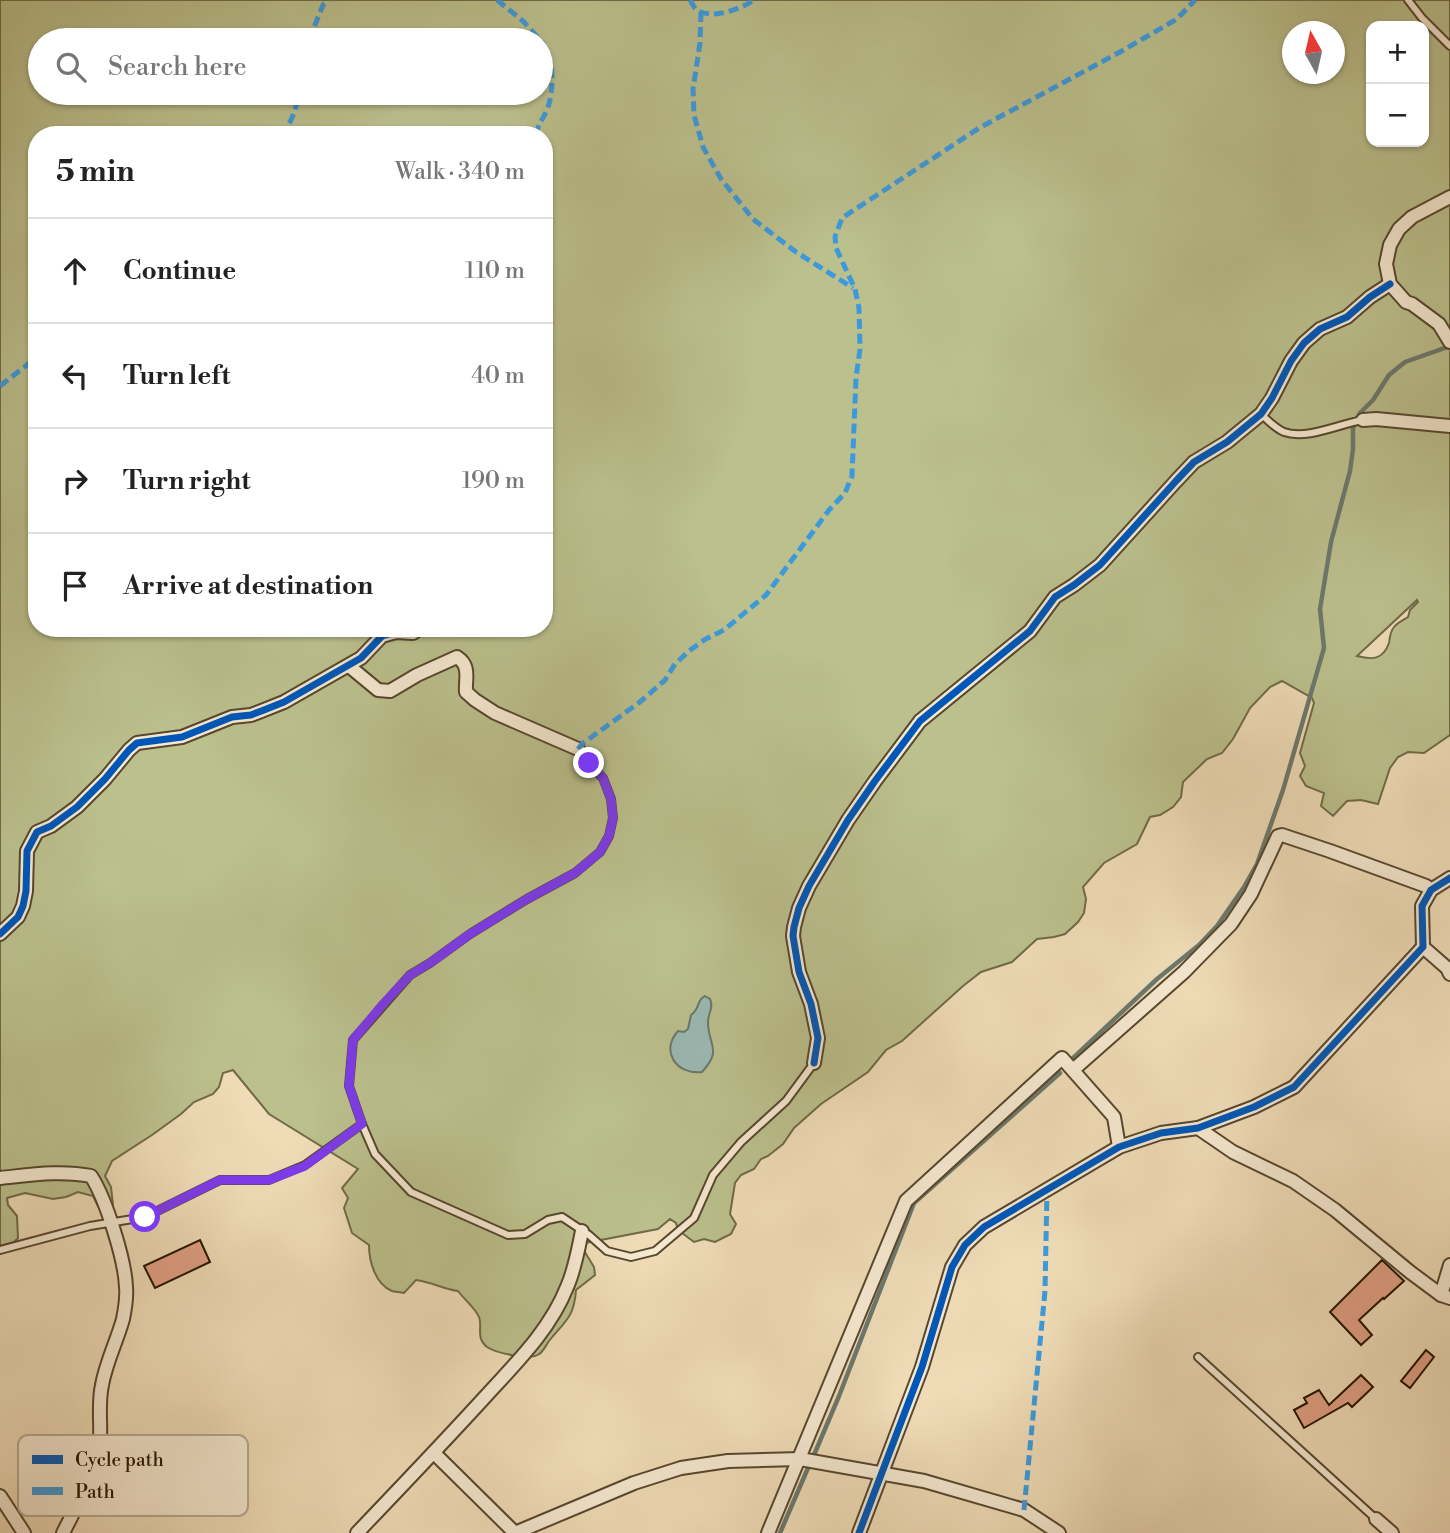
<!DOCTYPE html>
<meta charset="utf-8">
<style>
:root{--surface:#fff;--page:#f6f6f6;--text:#222;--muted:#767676;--line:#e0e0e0}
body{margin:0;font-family:"Libre Bodoni",serif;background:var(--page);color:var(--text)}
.controls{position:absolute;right:21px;top:21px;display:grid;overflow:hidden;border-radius:14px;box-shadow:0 2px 5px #0004}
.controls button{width:63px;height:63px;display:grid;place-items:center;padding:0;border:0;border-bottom:2px solid var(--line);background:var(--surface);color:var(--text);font:35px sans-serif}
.compass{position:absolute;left:1282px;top:21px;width:63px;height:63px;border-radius:50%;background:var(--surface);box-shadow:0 2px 5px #0004;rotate:352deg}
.stop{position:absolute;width:21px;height:21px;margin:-16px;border:5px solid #7c3aed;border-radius:50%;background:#fff}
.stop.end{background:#7c3aed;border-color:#fff;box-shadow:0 2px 7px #0008}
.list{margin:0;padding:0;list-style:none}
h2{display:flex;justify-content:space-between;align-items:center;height:91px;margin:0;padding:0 28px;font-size:30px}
h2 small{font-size:23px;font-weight:400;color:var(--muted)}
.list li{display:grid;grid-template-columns:46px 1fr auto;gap:21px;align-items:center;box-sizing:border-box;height:105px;padding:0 28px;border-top:2px solid var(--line)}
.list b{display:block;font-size:26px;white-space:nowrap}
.list em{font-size:23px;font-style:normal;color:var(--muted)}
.icon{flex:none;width:38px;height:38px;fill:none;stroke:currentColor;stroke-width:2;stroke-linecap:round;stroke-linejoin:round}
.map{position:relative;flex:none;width:1450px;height:1533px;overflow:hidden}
.search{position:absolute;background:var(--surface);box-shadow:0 2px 5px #0004;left:28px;top:28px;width:525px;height:77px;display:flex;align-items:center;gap:18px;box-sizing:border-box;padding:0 24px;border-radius:38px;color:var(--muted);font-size:26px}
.panel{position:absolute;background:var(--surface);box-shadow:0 2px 5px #0004;left:28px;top:126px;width:525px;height:511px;border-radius:28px}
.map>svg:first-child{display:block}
.green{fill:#bbc08d;stroke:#706a46;stroke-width:2;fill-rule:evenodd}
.water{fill:#9bbab5;stroke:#6b786d;stroke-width:2}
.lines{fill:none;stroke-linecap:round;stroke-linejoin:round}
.stream{stroke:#6b786d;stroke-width:4.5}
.building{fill:#e0a085;stroke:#241500;stroke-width:2}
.service-casing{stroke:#57472e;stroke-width:10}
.minor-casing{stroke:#57472e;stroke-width:16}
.service{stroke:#f5e8d0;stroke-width:6}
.minor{stroke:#f5e8d0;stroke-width:12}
.quiet{stroke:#3c9adc;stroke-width:5;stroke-dasharray:10 5;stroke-linecap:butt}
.cycleway-casing{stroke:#f5e8d0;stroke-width:11}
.cycleway{stroke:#0057b8;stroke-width:7}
.route{stroke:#7c3aed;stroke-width:9}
.key{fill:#f5e8d0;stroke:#b6a992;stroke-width:2}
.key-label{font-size:19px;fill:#241500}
</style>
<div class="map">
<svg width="1450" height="1533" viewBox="0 0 1450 1533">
<rect width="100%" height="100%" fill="#efdcb7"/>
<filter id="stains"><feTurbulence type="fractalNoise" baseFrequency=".00286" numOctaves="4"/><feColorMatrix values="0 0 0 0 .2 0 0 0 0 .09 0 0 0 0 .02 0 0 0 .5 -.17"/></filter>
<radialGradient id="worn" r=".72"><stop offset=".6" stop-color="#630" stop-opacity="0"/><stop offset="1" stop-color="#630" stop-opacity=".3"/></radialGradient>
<path class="green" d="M0,0H1450V735L1424,753L1408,752L1398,757L1390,768L1378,804L1361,800L1347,801L1333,816L1321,806L1324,793L1306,786L1300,776L1305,766L1300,753L1314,703L1312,698L1282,681L1270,687L1250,708L1233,739L1222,753L1207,759L1183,782L1181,797L1173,807L1160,815L1150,817L1137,844L1104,863L1083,887L1086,899L1084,913L1078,922L1065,934L1054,937L1037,939L1012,962L981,972L963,986L902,1041L886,1050L868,1072L821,1104L794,1128L783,1144L768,1156L761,1159L754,1169L741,1175L735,1183L730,1214L736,1224L731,1234L715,1242L704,1239L694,1242L678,1230L676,1223L670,1219L658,1229L580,1244L594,1267L595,1275L576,1290C574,1318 565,1321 549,1341C546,1345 543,1352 539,1354C531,1361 496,1353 487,1347C475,1337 483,1327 479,1317C476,1309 463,1298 458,1291C444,1289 431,1282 416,1280L404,1293C400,1292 395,1292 392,1291C375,1284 369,1261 369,1245L352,1233L344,1208L348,1198L342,1188L358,1169L269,1114L233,1070L223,1073L219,1087L213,1094L194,1102L181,1114L152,1135L112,1161L105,1176L111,1187L113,1205L100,1210L93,1196L78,1192L66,1197L53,1199L25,1193L7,1198L8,1205L17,1216L18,1238L11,1245L0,1249ZM1371,26H1424V142H1371ZM1292,32H1334V74H1292ZM40,40H541V93H40ZM37,135H544V628H37ZM1417,600L1418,602L1410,610L1408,617C1403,620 1397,623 1394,627C1390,632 1390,637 1389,643C1383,660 1372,660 1357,656Z"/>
<path class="water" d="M705,996L710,999C714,1008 708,1013 708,1022C708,1046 723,1049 702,1072C676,1075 660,1051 678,1031L684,1032L688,1029L691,1015C701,1008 696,1000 705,996Z"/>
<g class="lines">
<g class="stream">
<path d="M1070,1061L1157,979L1199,945L1217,926L1244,887L1257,864L1283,790L1324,648L1320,609L1331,542L1350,471L1353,449V428L1360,413L1373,400L1389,375L1405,362L1450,346"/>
<path d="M814,1455L839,1396L914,1203L1060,1073"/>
<path d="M780,1533L808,1468"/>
</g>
</g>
<g class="building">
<path d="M200,1240L210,1262L155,1288L144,1266Z"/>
<path d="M1382,1260L1404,1281L1384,1299L1383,1298L1359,1320L1372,1335L1361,1345L1330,1312Z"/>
<path d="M1426,1350L1434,1357L1410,1388L1401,1381Z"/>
<path d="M1361,1375L1373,1387L1352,1407L1348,1403L1304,1428L1294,1410L1307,1403L1304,1398L1319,1390L1329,1405Z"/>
</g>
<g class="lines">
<g class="service-casing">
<g id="service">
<path d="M1408,0L1422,18L1450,46"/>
<path d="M1261,414C1268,421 1275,428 1284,432C1307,440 1339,424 1363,420"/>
<path d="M578,750L582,757L603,778L611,799L613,818L609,836L600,852L575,873L527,899L470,934L430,963L410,975L353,1040L349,1086L362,1124L375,1154L411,1192L508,1235L525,1234L548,1220L562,1217L589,1235L607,1251L631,1257L655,1251L694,1218L713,1175L741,1142L786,1101L814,1063"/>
<path d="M0,1250L90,1226L145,1217L220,1180H269L305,1165L362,1124"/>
<path d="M1198,1357L1376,1519"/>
</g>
</g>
<g class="minor-casing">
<g id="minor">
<path d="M1450,197L1412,217L1399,229L1390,245L1386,264L1390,284L1406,302L1412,304L1439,324L1450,342"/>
<path d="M1363,420L1376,419L1450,426"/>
<path d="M349,666L378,690L390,691L417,675L457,657C471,666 465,679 466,692L475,700L495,713L578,749"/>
<path d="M0,934L18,917L23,906L26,891L27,851L37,832L51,826L77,807L105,779L129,750L137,743L182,737L232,717L251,715L264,710L284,702L361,658L382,636L396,632L413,633L420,628"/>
<path d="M1423,947L1447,968L1450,974"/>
<path d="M814,1063L818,1038L811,1004L799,972L793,936L794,927L799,908L809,886L848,820L875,781L920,721L1030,631L1055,597L1074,585L1100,565L1176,481L1194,462L1227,442L1261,414L1272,398L1291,361L1304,343L1320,329L1347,317L1370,297L1390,284"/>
<path d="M1073,1070L1184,972L1231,924L1251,894L1278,836L1282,835L1330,851L1426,886L1431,890"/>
<path d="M1198,1128L1233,1152L1293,1181L1335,1210L1410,1272L1441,1295L1450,1298"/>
<path d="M0,1178C30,1175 61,1170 91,1176C106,1199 125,1260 126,1287C127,1297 125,1309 123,1319C117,1341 106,1362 102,1385C98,1403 101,1421 100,1439C96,1472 78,1503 63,1533"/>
<path d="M1441,1295L1450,1265"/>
<path d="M434,1453L515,1533L634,1483L681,1468L728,1461L800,1459L924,1481L1024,1510L1059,1533"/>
<path d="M0,1496L24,1533"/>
<path d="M1376,1519L1392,1533"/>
<path d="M357,1533C400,1488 443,1443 485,1397C516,1363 550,1330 567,1287C575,1269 578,1250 582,1231"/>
<path d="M768,1533L906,1201L1062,1058L1114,1117L1119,1147"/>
<path d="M859,1533L922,1367L952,1267L965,1245L984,1227L1119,1147L1161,1133L1198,1128L1254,1107L1294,1087L1423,947L1422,906L1431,890L1450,878"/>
</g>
</g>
<use href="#service" class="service"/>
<use href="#minor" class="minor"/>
<g class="quiet">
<path d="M497,0L523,21L540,40"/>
<path d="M690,0C692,3 694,8 697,10C711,20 741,9 754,0"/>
<path d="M701,12L700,43L693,89L694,115L703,147L721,179L753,219L796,252L853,288"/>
<path d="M309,40L323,5L329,0"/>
<path d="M280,135C292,124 296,109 299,93"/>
<path d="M536,135C539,123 540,124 545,114C555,95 555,58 541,41"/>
<path d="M0,386L37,357"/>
<path d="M578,749L582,744L640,702L665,680L675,664L689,651L704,640L724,630L766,595L829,510L845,493L852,476L856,378L860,349L859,308L855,289L836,248L835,237L842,218L979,128L1120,52L1177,19L1195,0"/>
<path d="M1024,1510L1045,1291L1047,1190"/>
</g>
<g class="cycleway-casing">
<g id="cycleway">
<path d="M0,934L18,917L23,906L26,891L27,851L37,832L51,826L77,807L105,779L129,750L137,743L182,737L232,717L251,715L264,710L284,702L361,658L382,636L396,632L413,633L420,628"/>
<path d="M814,1063L818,1038L811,1004L799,972L793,936L794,927L799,908L809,886L848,820L875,781L920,721L1030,631L1055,597L1074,585L1100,565L1176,481L1194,462L1227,442L1261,414L1272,398L1291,361L1304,343L1320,329L1347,317L1370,297L1390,284"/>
<path d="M859,1533L922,1367L952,1267L965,1245L984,1227L1119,1147L1161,1133L1198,1128L1254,1107L1294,1087L1423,947L1422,906L1431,890L1450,878"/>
</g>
</g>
<use href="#cycleway" class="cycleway"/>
</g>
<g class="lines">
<path class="route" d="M145,1217L220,1180H269L305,1166L362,1124L349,1086L353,1040L383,1004L410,975L430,963L470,934L527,899L575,873L600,852L609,836L613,818L611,799L603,778L589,763"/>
</g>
<rect x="18" y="1435" width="230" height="81" rx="10" class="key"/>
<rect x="32" y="1455" width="31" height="9" fill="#0057b8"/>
<rect x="32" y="1487" width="31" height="8" fill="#3c9adc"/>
<g class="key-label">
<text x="75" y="1466">Cycle path</text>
<text x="75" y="1498">Path</text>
</g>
<rect width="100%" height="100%" filter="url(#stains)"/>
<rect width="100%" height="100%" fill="url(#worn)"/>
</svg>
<div class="controls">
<button>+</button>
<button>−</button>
</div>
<svg class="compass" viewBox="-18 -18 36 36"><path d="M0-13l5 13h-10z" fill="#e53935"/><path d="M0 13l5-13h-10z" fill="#767676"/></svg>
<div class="stop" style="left:145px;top:1217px"></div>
<div class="stop end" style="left:589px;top:763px"></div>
<div class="search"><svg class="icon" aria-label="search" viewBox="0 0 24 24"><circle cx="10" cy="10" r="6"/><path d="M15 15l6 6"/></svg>Search here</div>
<section class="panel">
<h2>5 min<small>Walk · 340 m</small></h2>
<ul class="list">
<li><svg class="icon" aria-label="ahead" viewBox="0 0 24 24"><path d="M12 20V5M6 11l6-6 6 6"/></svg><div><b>Continue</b></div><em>110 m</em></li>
<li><svg class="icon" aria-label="left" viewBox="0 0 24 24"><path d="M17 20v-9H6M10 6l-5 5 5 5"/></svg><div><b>Turn left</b></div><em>40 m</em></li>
<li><svg class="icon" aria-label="right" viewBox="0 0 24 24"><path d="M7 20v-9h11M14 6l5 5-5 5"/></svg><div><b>Turn right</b></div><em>190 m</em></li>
<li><svg class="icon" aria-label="arrive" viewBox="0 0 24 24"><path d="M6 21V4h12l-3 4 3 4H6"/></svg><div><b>Arrive at destination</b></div></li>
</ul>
</section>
</div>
